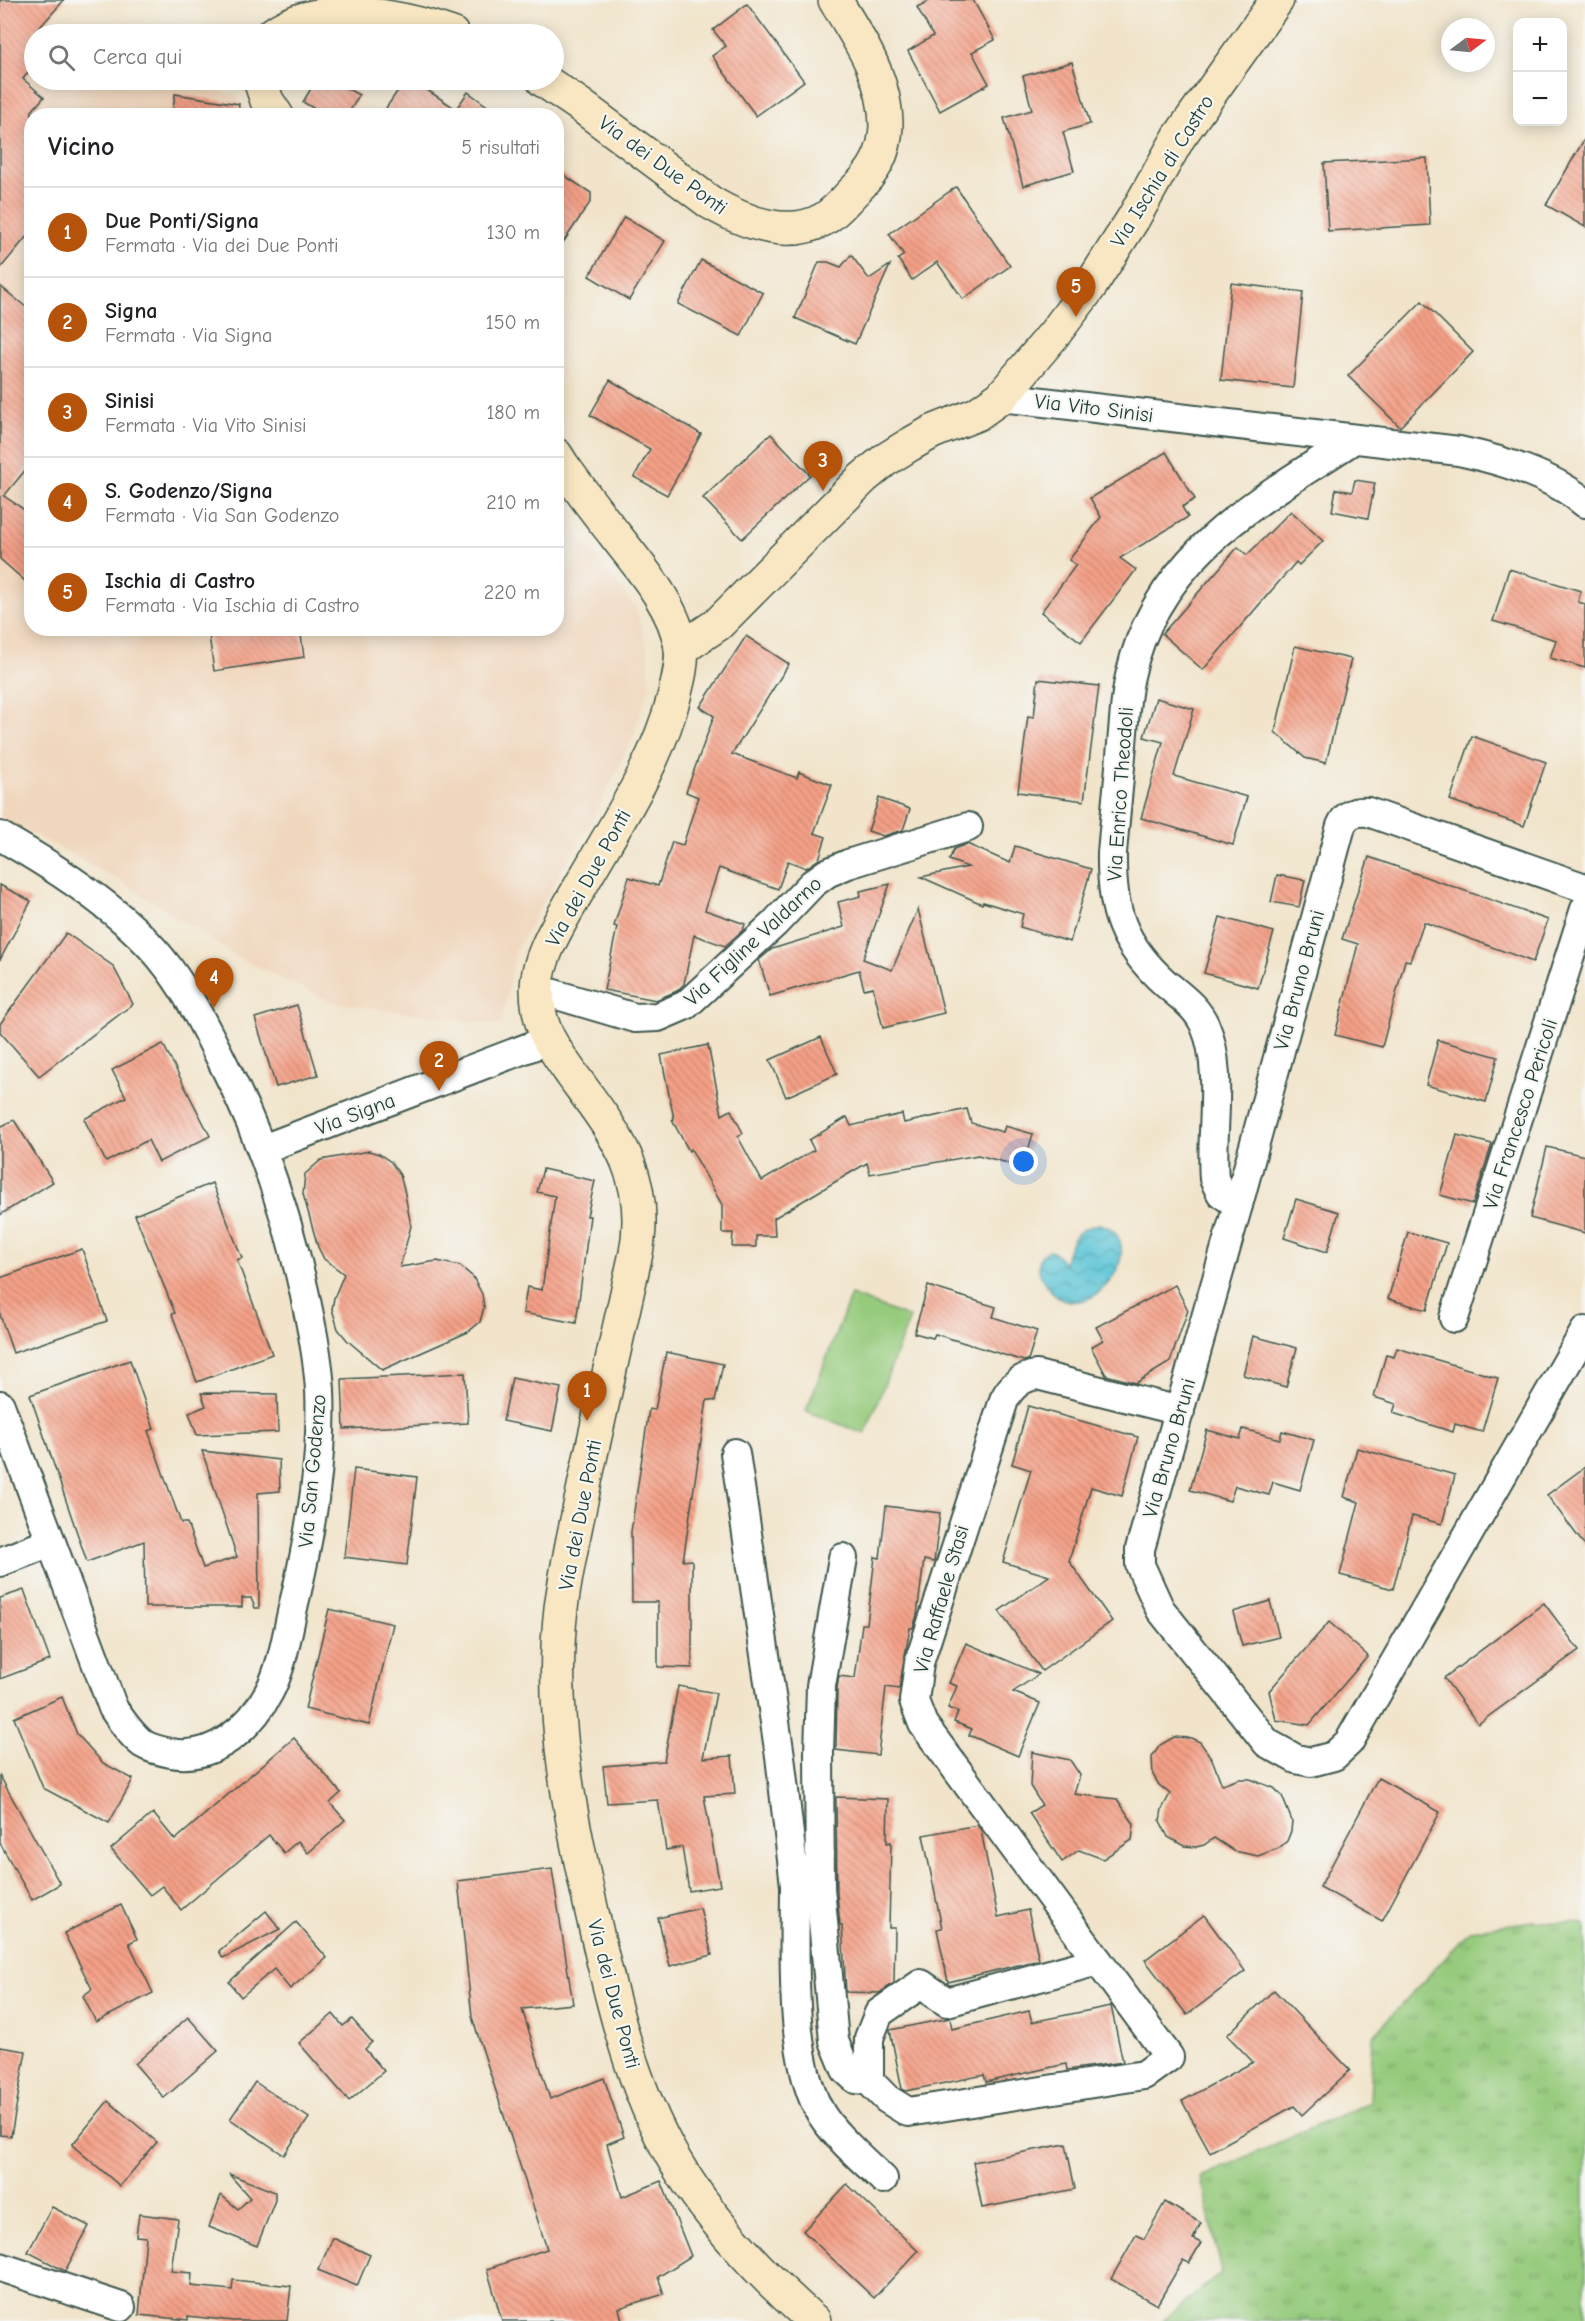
<!DOCTYPE html>
<html lang="it">
<meta charset="utf-8">
<style>
:root{--surface:#fff;--page:#f2f2f2;--text:#202124;--muted:#757577;--line:#e0e0e0;--accent:#b45309}
body{margin:0;font-family:"Comic Neue",sans-serif;background:var(--page);color:var(--text)}
.controls{position:absolute;right:18px;top:18px;display:grid;overflow:hidden;border-radius:12px;box-shadow:0 3px 15px #0003}
.controls button{width:54px;height:54px;display:grid;place-items:center;padding:0;border:0;border-bottom:2px solid var(--line);background:var(--surface);color:var(--text);font:30px sans-serif}
.compass{position:absolute;left:1441px;top:18px;width:54px;height:54px;border-radius:50%;background:var(--surface);box-shadow:0 3px 15px #0003;rotate:74deg}
.you{position:absolute;left:1024px;top:1162px;width:21px;height:21px;margin:-15px;border:4px solid #fff;border-radius:50%;background:#1a73e8;box-shadow:0 0 0 9px #1a73e833}
.badge{display:grid;place-items:center;width:39px;height:39px;border-radius:50%;background:var(--accent);color:#fff;font-size:20px;font-weight:700}
.pin{position:absolute;translate:-50% -50px;filter:drop-shadow(0 2px 3px #0008)}
.pin::after{content:'';position:absolute;top:32px;width:21px;height:18px;background:inherit;clip-path:polygon(0 0,100% 0,50% 100%)}
.list{margin:0;padding:0;list-style:none}
h2{display:flex;justify-content:space-between;align-items:center;height:78px;margin:0;padding:0 24px;font-size:26px}
h2 small{font-size:20px;font-weight:400;color:var(--muted)}
.list li{display:grid;grid-template-columns:39px 1fr auto;gap:18px;align-items:center;box-sizing:border-box;height:90px;padding:0 24px;border-top:2px solid var(--line)}
.list b{display:block;font-size:22px;white-space:nowrap}
.list p{margin:0;font-size:20px;white-space:nowrap;color:var(--muted)}
.list em{font-size:20px;font-style:normal;color:var(--muted)}
.icon{flex:none;width:33px;height:33px;fill:none;stroke:currentColor;stroke-width:2;stroke-linecap:round;stroke-linejoin:round}
.map{position:relative;flex:none;width:1585px;height:2321px;overflow:hidden}
.search{position:absolute;background:var(--surface);box-shadow:0 3px 15px #0003;left:24px;top:24px;width:540px;height:66px;display:flex;align-items:center;gap:15px;box-sizing:border-box;padding:0 21px;border-radius:33px;color:var(--muted);font-size:22px}
.panel{position:absolute;background:var(--surface);box-shadow:0 3px 15px #0003;left:24px;top:108px;width:540px;height:528px;border-radius:24px}
.map>svg:first-child{display:block}
.built{fill:#f0d6bc}
.grass{fill:url(#grass-tufts);stroke:#5a8458;stroke-width:1.5}
.park{fill:#96cb7d;stroke:#5a8458;stroke-width:1.5}
.water{fill:url(#water-waves);stroke:#3e8186;stroke-width:1.5}
.building{fill:url(#building-back-hatch)}
.lines{fill:none;stroke-linecap:round;stroke-linejoin:round}
.street-casing{stroke:#3e564b;stroke-width:32}
.secondary-casing{stroke:#3e564b;stroke-width:36}
.street{stroke:#fff;stroke-width:28}
.secondary{stroke:#f9e7c3;stroke-width:33}
.labels{text-anchor:middle;stroke-width:4.5;stroke-linejoin:round;paint-order:stroke}
.street-label{font-size:21px;fill:#1f3d34;stroke:#f6f6f2}
</style>
<div class="map">
<svg width="1585" height="2321" viewBox="0 0 1585 2321">
<defs>
<pattern id="grass-tufts" width="24" height="20" patternUnits="userSpaceOnUse" patternTransform="scale(1.5)"><rect width="24" height="20" fill="#96cb7d"/><path d="M3 7l-1-3M5 7V3M7 7l1-3M15 17l-1-3M17 17v-4M19 17l1-3" fill="none" stroke="#7aa667"/></pattern>
<pattern id="water-waves" width="16" height="10" patternUnits="userSpaceOnUse" patternTransform="scale(1.5)"><rect width="16" height="10" fill="#5cc5d7"/><path d="M0 5q4-4 8 0t8 0" fill="none" stroke="#4ba1af"/></pattern>
<pattern id="building-back-hatch" width="6" height="6" patternUnits="userSpaceOnUse" patternTransform="scale(1.5)"><rect width="6" height="6" fill="#f5a087"/><path d="M-1 5l2 2M0 0l6 6M5-1l2 2" fill="none" stroke="#c6846f"/></pattern>
</defs>
<rect width="100%" height="100%" fill="#f6f6f2"/>
<filter id="ink" filterUnits="userSpaceOnUse"><feTurbulence type="fractalNoise" baseFrequency=".0167" numOctaves="2"/><feDisplacementMap in="SourceGraphic" scale="12" xChannelSelector="R" yChannelSelector="G"/><feConvolveMatrix kernelMatrix="1 2 1 2 8 2 1 2 1" color-interpolation-filters="sRGB"/></filter>
<filter id="wash" filterUnits="userSpaceOnUse"><feTurbulence type="fractalNoise" baseFrequency=".008" numOctaves="4" result="noise"/><feDisplacementMap in="SourceGraphic" scale="24" xChannelSelector="R" yChannelSelector="G"/><feGaussianBlur stdDeviation="1.35" result="paint"/><feColorMatrix in="noise" values="0 0 0 0 0 0 0 0 0 0 0 0 0 0 0 0 0 1.4 0 .05"/><feComposite in="paint" operator="in"/></filter>
<g filter="url(#wash)">
<rect width="100%" height="100%" fill="#f1e4cb"/>
<path class="built" d="M0,0L29,66H34V80H130L235,94L249,115L32,116V628H556L557,507L636,608L648,650L650,686L631,742L588,827L516,949L501,1025L334,1003L239,958L121,881L0,816Z"/>
<path class="grass" d="M1534,1921L1585,1924V2321H1163L1222,2272L1201,2177L1370,2102L1373,2036L1470,1930Z"/>
<path class="park" d="M851,1295L910,1318L865,1434L806,1411Z"/>
<path class="water" d="M1099,1224C1157,1239 1088,1339 1047,1286C1040,1276 1036,1268 1041,1256L1048,1251C1058,1251 1059,1258 1064,1265C1069,1243 1074,1229 1099,1224Z"/>
<g id="blocks">
<g class="building">
<path d="M0,0H64L34,34V65L23,79L44,97L32,111V230L0,269Z"/>
<path d="M931,0H973L995,40L972,52L989,84L940,111L908,51L933,36L917,7Z"/>
<path d="M747,4L804,81L756,116L712,56L726,46L713,30Z"/>
<path d="M1072,62L1090,124L1063,132L1074,171L1023,186L1004,118L1032,110L1023,76Z"/>
<path d="M316,80H331L359,95L347,116H326L303,102Z"/>
<path d="M405,80H412L456,109L468,92L501,116H397L386,108Z"/>
<path d="M175,94L239,104L238,116H172Z"/>
<path d="M1585,138V227L1546,205Z"/>
<path d="M1427,158L1430,225L1328,231L1324,163Z"/>
<path d="M556,170L591,193V201L556,253Z"/>
<path d="M956,187L1010,266L963,299L937,262L912,280L898,259L904,255L889,234Z"/>
<path d="M624,217L665,241L629,300L589,276Z"/>
<path d="M851,255L869,279L890,265L855,344L795,318L819,262H828L841,267Z"/>
<path d="M701,260L763,293L741,336L678,304Z"/>
<path d="M1231,283L1303,292L1293,388L1221,380Z"/>
<path d="M0,286L32,312V462L4,496L32,515V587L0,559Z"/>
<path d="M1422,301L1473,352L1400,427L1348,376Z"/>
<path d="M610,380L701,434L667,495L634,477L650,449L590,415Z"/>
<path d="M771,434L810,475L742,539L703,498Z"/>
<path d="M1166,452L1195,499L1182,507L1188,517L1120,558L1136,570L1081,642L1041,612L1076,565L1069,560L1101,517L1090,498Z"/>
<path d="M1355,480L1375,483L1368,518L1332,511L1336,489L1352,492Z"/>
<path d="M1291,511L1323,541L1299,565L1296,562L1203,670L1162,634L1238,547L1247,555Z"/>
<path d="M1509,569L1581,591L1578,602L1585,604V668L1550,658L1556,640L1493,621Z"/>
<path d="M208,628H300L304,657L214,671Z"/>
<path d="M746,636L789,664L732,754L797,778L799,772L832,785L814,833L826,837L819,859L806,868L788,861L778,889L719,868L705,910L745,924L743,930L725,946L694,935L684,984L677,991L656,1000L604,990L617,927L614,926L629,877L658,886L672,842L683,845L698,797L686,792L714,716L700,707Z"/>
<path d="M1295,646L1351,659L1326,763L1305,758L1275,732Z"/>
<path d="M1038,679L1099,686L1084,801L1018,792L1028,716L1034,717Z"/>
<path d="M1156,698L1194,709L1174,776L1247,797L1233,845L1141,818L1163,742L1144,737Z"/>
<path d="M1472,736L1546,762L1524,826L1450,800Z"/>
<path d="M879,798L910,809L903,830L883,836L868,831Z"/>
<path d="M967,844L1010,863L1015,846L1091,869L1070,942L1020,927L1023,914L983,902L982,904L921,877L968,867L949,860L954,849Z"/>
<path d="M1369,857L1548,920L1533,962L1424,922L1410,961L1405,960L1382,1047L1335,1035L1358,944L1342,939Z"/>
<path d="M1277,875L1305,880L1299,907L1271,902Z"/>
<path d="M890,884L863,959L892,970L918,909L944,1013L883,1028L873,987L864,989L859,970L770,996L759,960L772,949L844,927L838,902L861,896L860,891Z"/>
<path d="M0,885L31,901L0,960Z"/>
<path d="M1220,917L1274,932L1258,988L1204,973Z"/>
<path d="M66,933L113,966L133,1004L39,1076L0,1032V1024Z"/>
<path d="M297,1005L318,1075L276,1087L255,1018Z"/>
<path d="M821,1037L837,1074L786,1097L770,1060Z"/>
<path d="M1438,1040L1498,1057L1486,1102L1426,1085Z"/>
<path d="M163,1044L210,1136L159,1162L148,1140L106,1162L84,1119L126,1097L112,1070Z"/>
<path d="M708,1045L722,1115L731,1110L743,1133L738,1137L762,1181L814,1150L809,1140L847,1117L851,1126L902,1114L904,1123L967,1109L971,1123L1003,1132L1005,1126L1033,1134L1023,1167L978,1155L870,1174L867,1163L774,1218L775,1236H756V1247H732L733,1233H722V1205L691,1149L689,1151L672,1120L674,1119L661,1055Z"/>
<path d="M14,1120L53,1182L0,1215V1127Z"/>
<path d="M1457,1135L1492,1144L1473,1204L1440,1195Z"/>
<path d="M1547,1147L1585,1156V1233L1530,1218Z"/>
<path d="M369,1151L379,1154L391,1162L400,1175L404,1189L411,1226L400,1267L437,1261L460,1266L473,1277L482,1294L484,1307L480,1322L468,1332L382,1370L347,1340L338,1329L332,1309L334,1298L344,1274L324,1259L318,1247L303,1194L305,1174L321,1160Z"/>
<path d="M543,1169L595,1181L587,1216H590L576,1323L523,1313L527,1287L542,1290L555,1196L537,1192Z"/>
<path d="M212,1183L242,1258L237,1260L272,1354L197,1382L172,1314L175,1313L135,1215Z"/>
<path d="M1296,1199L1339,1212L1327,1252L1284,1238Z"/>
<path d="M1408,1232L1447,1243L1427,1310L1388,1299Z"/>
<path d="M82,1249L107,1321L13,1353L0,1315V1278Z"/>
<path d="M1175,1285L1188,1310L1170,1362L1136,1383L1106,1375L1091,1347L1103,1340L1096,1327Z"/>
<path d="M928,1286L996,1307L993,1317L1037,1331L1028,1360L1024,1361L935,1334L933,1338L914,1333Z"/>
<path d="M1253,1336L1297,1348L1286,1387L1243,1375Z"/>
<path d="M1397,1348L1498,1378L1482,1432L1455,1424L1453,1432L1393,1413L1396,1404L1374,1397L1386,1355L1394,1357Z"/>
<path d="M666,1352L723,1364L715,1401L707,1400L683,1561L692,1560V1668L658,1667V1602H632L631,1532L649,1409L655,1410Z"/>
<path d="M130,1360L154,1429L148,1431L181,1523H187L203,1568L237,1557L202,1451L279,1460L280,1491L258,1493L259,1608H255L251,1598H242V1607H145L144,1541L87,1562L30,1395Z"/>
<path d="M465,1373L468,1423L344,1429L342,1379Z"/>
<path d="M512,1378L561,1388L552,1431L503,1421Z"/>
<path d="M201,1393L277,1394L278,1432L197,1435L189,1413L206,1406Z"/>
<path d="M1028,1406L1138,1437L1122,1496L1091,1487L1069,1561L1112,1621L1042,1671L999,1611L1049,1576L1003,1562L1031,1470L1012,1464Z"/>
<path d="M1243,1429L1280,1439L1282,1431L1314,1440L1300,1490L1273,1482L1269,1495L1235,1486L1230,1501L1190,1490L1207,1430L1240,1439Z"/>
<path d="M1357,1448L1455,1475L1442,1524L1412,1516L1393,1589L1340,1575L1359,1502L1344,1497Z"/>
<path d="M1585,1467V1546L1547,1495Z"/>
<path d="M354,1469L417,1477L407,1565L344,1557Z"/>
<path d="M886,1506L940,1513L934,1562L924,1560L917,1615L913,1628H910L899,1689L886,1687L878,1755L836,1750L837,1688L839,1676L855,1678L862,1624H867L875,1557L880,1558Z"/>
<path d="M24,1590L50,1660L0,1679V1598Z"/>
<path d="M1270,1601L1279,1637L1242,1646L1233,1612Z"/>
<path d="M1544,1603L1579,1650L1478,1724L1444,1678Z"/>
<path d="M329,1609L393,1624L369,1725L305,1709Z"/>
<path d="M1329,1622L1368,1656L1309,1725L1276,1720L1269,1691Z"/>
<path d="M966,1643L1039,1674L1013,1692L1040,1703L1018,1756L969,1735L972,1729L954,1722L958,1712L948,1708L957,1686L949,1683Z"/>
<path d="M678,1686L716,1693L703,1758L732,1756L735,1794L704,1796L720,1886L689,1891L682,1847L666,1850L658,1800L607,1803L603,1766L664,1761Z"/>
<path d="M62,1697L77,1734L103,1763L133,1779L109,1823L43,1788L14,1718Z"/>
<path d="M1174,1737L1191,1738L1200,1742L1212,1759L1222,1785L1239,1779H1250L1274,1788L1282,1796L1292,1821L1291,1831L1287,1841L1279,1848L1258,1856L1234,1851L1214,1838L1204,1845L1196,1847L1184,1846L1168,1837L1160,1821L1162,1809L1170,1794L1159,1785L1153,1775L1152,1757L1160,1745Z"/>
<path d="M294,1738L341,1793L330,1803L345,1820L308,1853L298,1841L284,1853L269,1835L181,1910L162,1886L150,1895L111,1849L153,1813L175,1840Z"/>
<path d="M1032,1752L1070,1760L1080,1775L1074,1794L1117,1799L1134,1824L1132,1840L1103,1859L1079,1850L1062,1862L1029,1813L1042,1805L1030,1786Z"/>
<path d="M0,1776L60,1884L32,1900L0,1843Z"/>
<path d="M1378,1778L1440,1812L1382,1921L1320,1887Z"/>
<path d="M836,1797L888,1799L887,1843L891,1842L889,1928H895L894,1983L879,1993L846,1992L842,1925H840L837,1894Z"/>
<path d="M977,1825L981,1830L998,1917L1028,1910L1039,1960L948,1982L937,1929L942,1928L923,1835Z"/>
<path d="M552,1869L573,2004L522,2009L550,2099L604,2078L624,2137L607,2144L622,2197L661,2181L691,2256L658,2277L664,2294L619,2308L622,2321H502L487,2269L547,2249L472,2017L458,1881Z"/>
<path d="M121,1905L137,1939L129,1943L153,1993L96,2022L83,1996L92,1989L64,1933Z"/>
<path d="M700,1908L712,1955L670,1966L658,1918Z"/>
<path d="M266,1911L280,1929L223,1958L219,1951Z"/>
<path d="M1204,1915L1245,1971L1187,2015L1145,1960Z"/>
<path d="M296,1922L327,1958L290,1989L274,1969L241,1997L229,1982Z"/>
<path d="M1274,1990L1350,2070L1302,2115L1294,2106L1210,2152L1182,2101L1253,2062L1227,2035Z"/>
<path d="M1111,2006L1123,2062L1067,2070L1066,2064L986,2082L984,2075L906,2091L902,2089L890,2030L950,2018L952,2029L1029,2011L1032,2022Z"/>
<path d="M333,2014L343,2026L352,2019L372,2042L365,2049L384,2071L349,2101L299,2043Z"/>
<path d="M188,2017L218,2051L164,2098L135,2064Z"/>
<path d="M0,2047L26,2051L11,2136L0,2135Z"/>
<path d="M255,2082L309,2118L284,2155L230,2119Z"/>
<path d="M108,2101L157,2142L120,2186L72,2145Z"/>
<path d="M1066,2144L1075,2189L982,2208L973,2162Z"/>
<path d="M229,2174L275,2192V2200L257,2246L209,2227L221,2195L238,2209L250,2198Z"/>
<path d="M847,2184L918,2251L874,2298L803,2231Z"/>
<path d="M1165,2202L1201,2223L1193,2239L1201,2243L1189,2263L1183,2260L1157,2305L1111,2279L1136,2235L1144,2239Z"/>
<path d="M52,2207L89,2226L65,2271L28,2252Z"/>
<path d="M139,2214L178,2219L171,2271L192,2273L191,2286L232,2290L233,2280L291,2286L287,2321H233L188,2316V2320L139,2315L146,2237L136,2236Z"/>
<path d="M333,2238L370,2255L357,2286L318,2270Z"/>
</g>
</g>
</g>
<g filter="url(#ink)">
<use href="#blocks" fill-opacity="0" stroke="#3e564b" stroke-width="1.5"/>
<g class="lines">
<g class="street-casing">
<g id="street">
<path d="M1001,397L1459,451C1501,460 1552,475 1585,503"/>
<path d="M0,836C55,867 119,908 160,957C184,986 201,1019 218,1053C258,1130 285,1206 304,1291C311,1324 318,1357 320,1390C323,1459 311,1529 296,1595C288,1626 284,1664 269,1692C251,1727 213,1761 171,1753C161,1751 151,1749 143,1744C131,1735 121,1720 113,1708L0,1405"/>
<path d="M1585,888L1368,812C1355,811 1346,814 1341,826L1238,1205L1140,1549V1565L1160,1609L1267,1743L1296,1759L1311,1762L1334,1756L1349,1742L1585,1331"/>
<path d="M537,989L635,1018L658,1017L686,1005L774,924L812,884L827,873L848,864L968,827"/>
<path d="M263,1149L548,1040"/>
<path d="M1238,1205L1221,1193L1214,1179C1210,1133 1224,1069 1205,1026C1197,1007 1180,996 1165,983C1122,944 1111,910 1112,853C1115,817 1119,781 1122,744C1124,722 1125,698 1130,676C1156,555 1259,501 1354,439"/>
<path d="M1454,1318L1585,909"/>
<path d="M735,1453L780,1756L795,1886L820,1888"/>
<path d="M843,1558L821,1686L819,1753L820,1888L834,2041L846,2070L856,2079L869,2081L887,2099L908,2112L1144,2075L1169,2057L923,1724L914,1701L919,1663L1004,1400C1011,1386 1021,1377 1037,1375L1180,1411"/>
<path d="M0,1562L51,1542"/>
<path d="M795,1886C795,1948 789,2053 818,2108C829,2131 864,2161 883,2179"/>
<path d="M869,2081V2038L879,2013L921,1984L947,2002L1098,1961"/>
<path d="M0,2267L121,2307"/>
</g>
</g>
<g class="secondary-casing">
<g id="secondary">
<path d="M273,34C319,0 398,15 452,34"/>
<path d="M260,80L267,101L277,116"/>
<path d="M543,80L580,105L711,203C744,222 788,240 824,219C836,212 845,200 855,190C874,172 885,154 886,126C886,78 859,39 835,0"/>
<path d="M556,455L563,466C579,488 595,510 612,531C638,565 674,604 681,647C683,663 678,681 674,697C656,766 615,825 580,887C564,916 536,957 537,990C538,1029 552,1046 573,1076C616,1135 650,1176 636,1253C620,1326 603,1399 587,1472C578,1517 567,1562 561,1608C548,1718 573,1832 598,1938C615,2013 634,2089 672,2156C708,2218 760,2274 814,2321"/>
<path d="M681,649L718,624L863,478L885,460L909,445L932,432L977,414L1001,397L1055,333L1091,285L1133,219L1179,137L1277,0"/>
</g>
</g>
<use href="#street" class="street"/>
<use href="#secondary" class="secondary"/>
</g>
</g>
<g class="labels">
<g class="street-label">
<text transform="translate(663 165) rotate(36)" y="7">Via dei Due Ponti</text>
<text transform="translate(1162 171) rotate(-58)" y="7">Via Ischia di Castro</text>
<text transform="translate(1094 408) rotate(7)" y="7">Via Vito Sinisi</text>
<text transform="translate(1120 794) rotate(-86)" y="7">Via Enrico Theodoli</text>
<text transform="translate(588 878) rotate(-61)" y="7">Via dei Due Ponti</text>
<text transform="translate(753 941) rotate(-43)" y="7">Via Figline Valdarno</text>
<text transform="translate(1299 980) rotate(-75)" y="7">Via Bruno Bruni</text>
<text transform="translate(355 1114) rotate(-21)" y="7">Via Signa</text>
<text transform="translate(1520 1114) rotate(-72)" y="7">Via Francesco Pericoli</text>
<text transform="translate(1169 1448) rotate(-74)" y="7">Via Bruno Bruni</text>
<text transform="translate(312 1471) rotate(-85)" y="7">Via San Godenzo</text>
<text transform="translate(580 1515) rotate(-79)" y="7">Via dei Due Ponti</text>
<text transform="translate(941 1599) rotate(-74)" y="7">Via Raffaele Stasi</text>
<text transform="translate(614 1994) rotate(75)" y="7">Via dei Due Ponti</text>
</g>
</g>
</svg>
<div class="controls">
<button>+</button>
<button>−</button>
</div>
<svg class="compass" viewBox="-18 -18 36 36"><path d="M0-13l5 13h-10z" fill="#e53935"/><path d="M0 13l5-13h-10z" fill="#757577"/></svg>
<div class="you"></div>
<div class="pin badge" style="left:587px;top:1421px">1</div>
<div class="pin badge" style="left:439px;top:1091px">2</div>
<div class="pin badge" style="left:823px;top:491px">3</div>
<div class="pin badge" style="left:214px;top:1008px">4</div>
<div class="pin badge" style="left:1076px;top:317px">5</div>
<div class="search"><svg class="icon" aria-label="search" viewBox="0 0 24 24"><circle cx="10" cy="10" r="6"/><path d="M15 15l6 6"/></svg>Cerca qui</div>
<section class="panel">
<h2>Vicino<small>5 risultati</small></h2>
<ul class="list">
<li><span class="badge">1</span><div><b>Due Ponti/Signa</b><p>Fermata · Via dei Due Ponti</p></div><em>130 m</em></li>
<li><span class="badge">2</span><div><b>Signa</b><p>Fermata · Via Signa</p></div><em>150 m</em></li>
<li><span class="badge">3</span><div><b>Sinisi</b><p>Fermata · Via Vito Sinisi</p></div><em>180 m</em></li>
<li><span class="badge">4</span><div><b>S. Godenzo/Signa</b><p>Fermata · Via San Godenzo</p></div><em>210 m</em></li>
<li><span class="badge">5</span><div><b>Ischia di Castro</b><p>Fermata · Via Ischia di Castro</p></div><em>220 m</em></li>
</ul>
</section>
</div>
